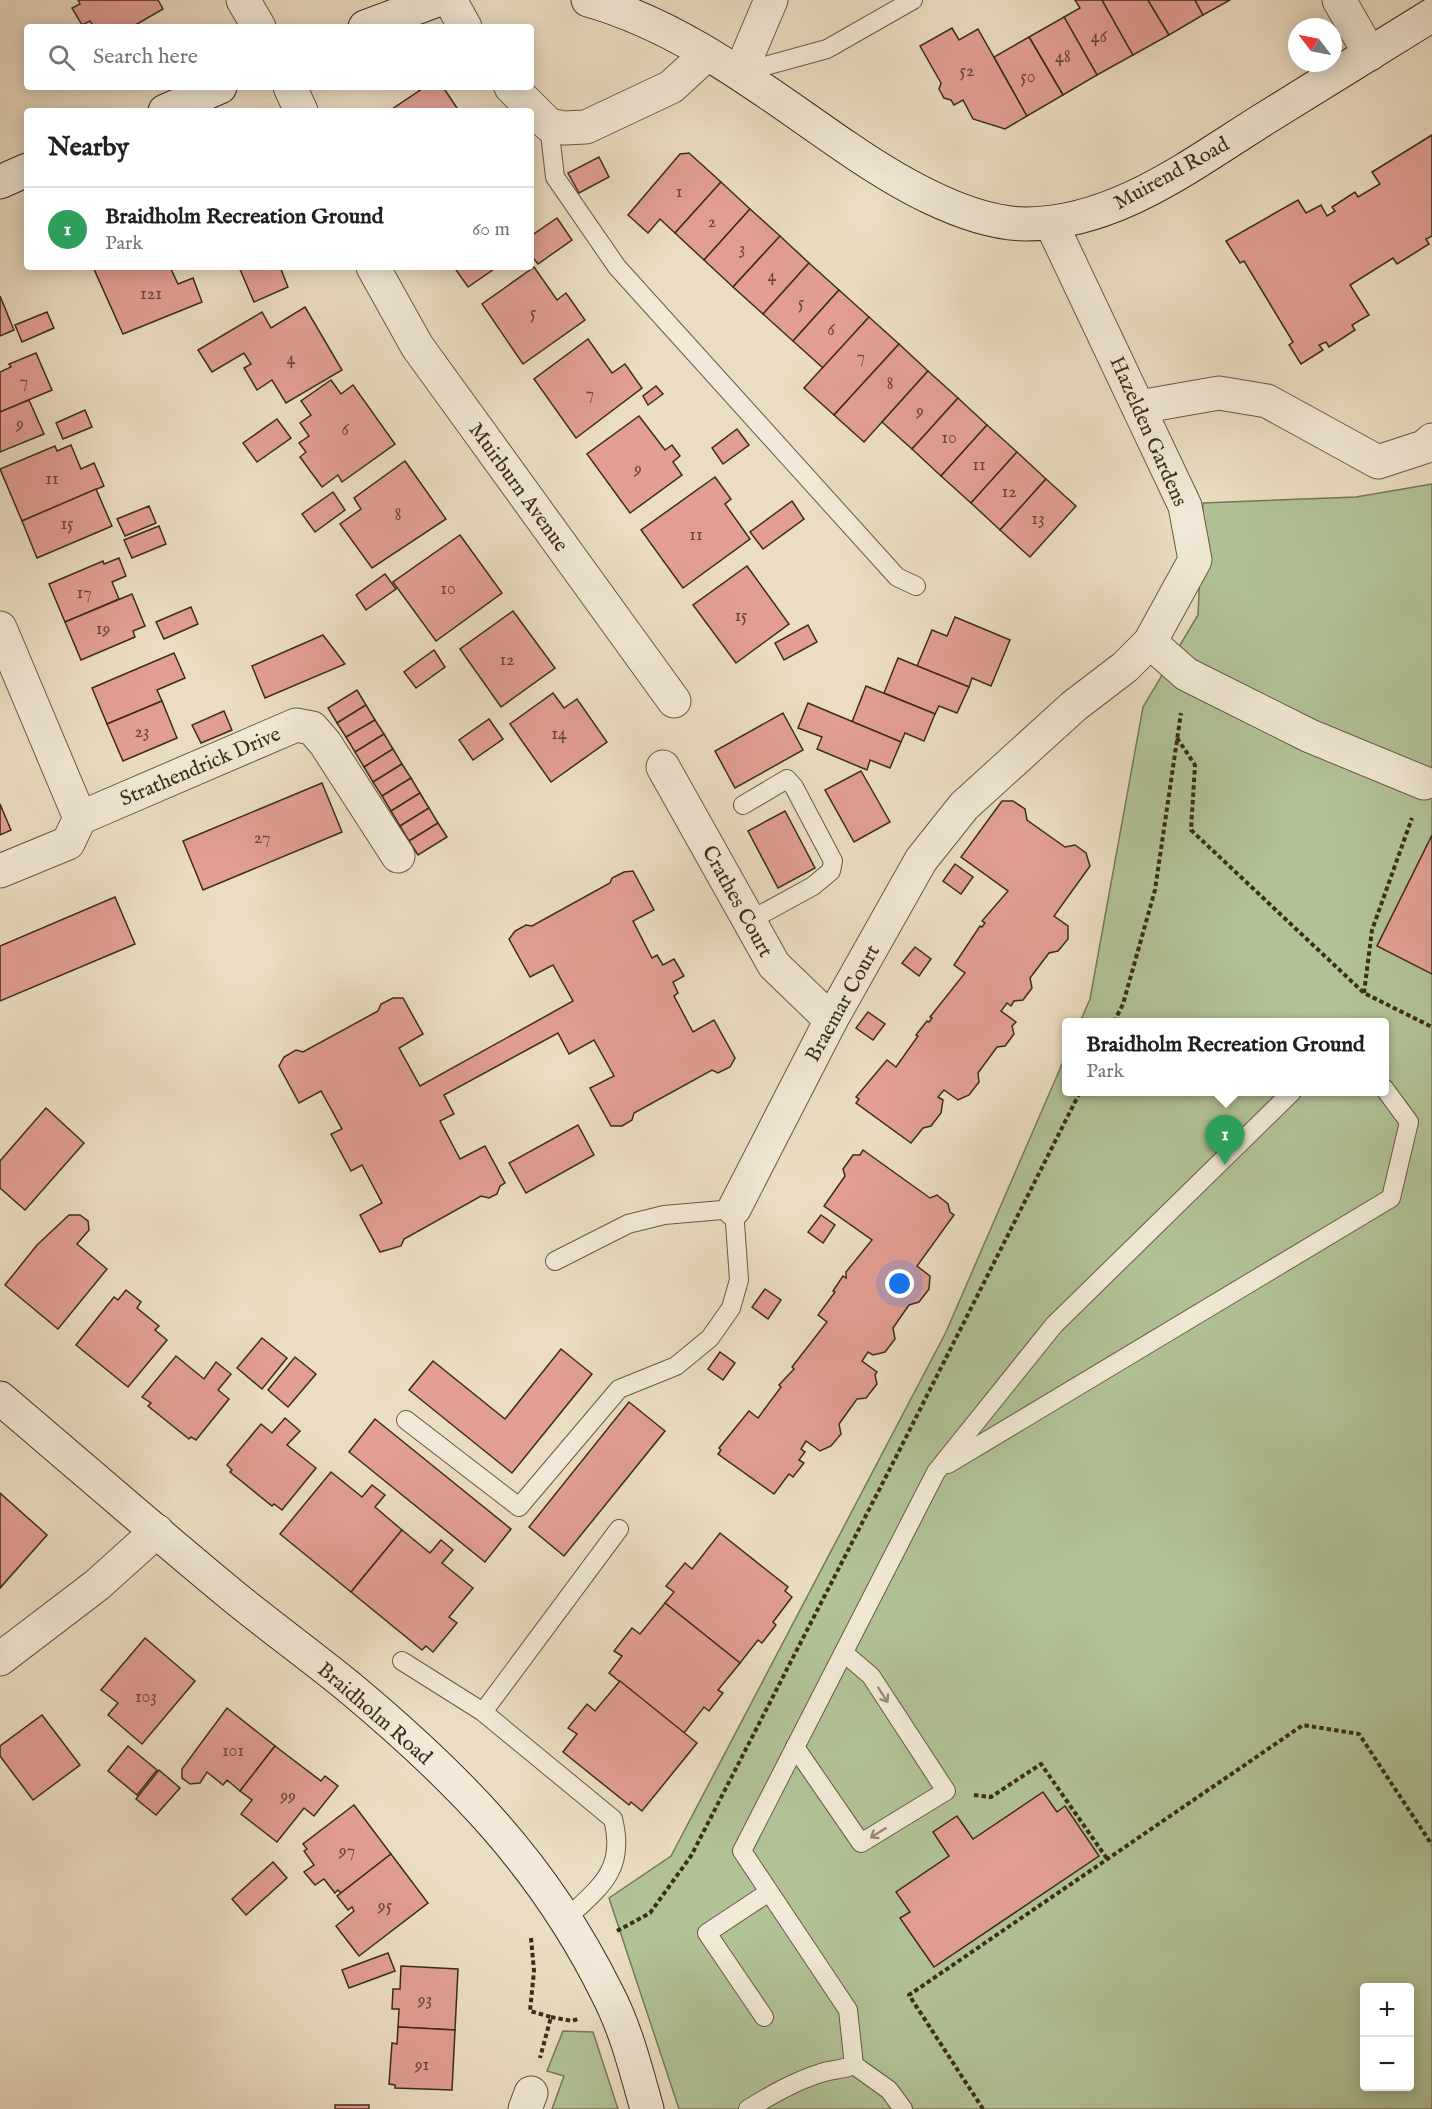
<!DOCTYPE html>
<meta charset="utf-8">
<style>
:root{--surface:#fff;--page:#f2f2f2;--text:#202124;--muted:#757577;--line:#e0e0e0;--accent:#8f2418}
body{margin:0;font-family:"IM FELL English",serif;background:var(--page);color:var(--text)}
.controls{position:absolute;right:18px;bottom:18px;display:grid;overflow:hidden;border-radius:6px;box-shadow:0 3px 15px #0003}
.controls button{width:54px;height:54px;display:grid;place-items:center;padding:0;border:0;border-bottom:2px solid var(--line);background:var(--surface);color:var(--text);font:30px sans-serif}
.compass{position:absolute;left:1288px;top:18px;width:54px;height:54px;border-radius:50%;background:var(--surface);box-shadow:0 3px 15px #0003;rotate:302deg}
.you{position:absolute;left:900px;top:1284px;width:21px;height:21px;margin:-15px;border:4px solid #fff;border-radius:50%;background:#1a73e8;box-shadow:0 0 0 9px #1a73e833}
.badge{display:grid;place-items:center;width:39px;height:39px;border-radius:50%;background:var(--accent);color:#fff;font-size:20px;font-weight:700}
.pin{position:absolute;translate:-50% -50px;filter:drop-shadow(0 2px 3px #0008)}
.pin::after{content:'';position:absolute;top:32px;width:21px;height:18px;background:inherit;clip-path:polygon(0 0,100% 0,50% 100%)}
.popup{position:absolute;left:1062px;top:1018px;width:327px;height:78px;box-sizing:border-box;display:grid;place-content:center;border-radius:6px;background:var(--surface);filter:drop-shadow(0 2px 4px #0005);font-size:20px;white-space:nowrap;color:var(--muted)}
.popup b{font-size:22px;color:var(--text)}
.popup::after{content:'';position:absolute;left:50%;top:100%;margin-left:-12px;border:12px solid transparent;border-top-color:var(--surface)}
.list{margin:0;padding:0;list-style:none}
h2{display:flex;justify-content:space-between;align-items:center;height:78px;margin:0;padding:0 24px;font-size:26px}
h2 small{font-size:20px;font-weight:400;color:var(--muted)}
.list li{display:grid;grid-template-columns:39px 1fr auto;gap:18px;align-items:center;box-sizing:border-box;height:84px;padding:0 24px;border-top:2px solid var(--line)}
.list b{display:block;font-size:22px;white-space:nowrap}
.list p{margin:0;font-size:20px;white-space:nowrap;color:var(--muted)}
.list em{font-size:20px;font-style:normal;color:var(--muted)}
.icon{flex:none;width:33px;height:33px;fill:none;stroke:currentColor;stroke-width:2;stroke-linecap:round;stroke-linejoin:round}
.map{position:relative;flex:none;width:1432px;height:2109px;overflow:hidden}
.search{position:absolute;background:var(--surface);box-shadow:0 3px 15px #0003;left:24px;top:24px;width:510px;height:66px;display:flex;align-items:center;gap:15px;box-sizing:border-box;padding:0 21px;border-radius:6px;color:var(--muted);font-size:22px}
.panel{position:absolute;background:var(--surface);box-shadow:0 3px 15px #0003;left:24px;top:108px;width:510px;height:162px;border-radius:6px}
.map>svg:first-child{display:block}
.green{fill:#b2c297;stroke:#777858;stroke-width:1.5;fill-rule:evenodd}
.building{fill:#e29e94;stroke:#3c2d1a;stroke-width:1.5}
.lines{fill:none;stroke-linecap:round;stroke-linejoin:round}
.lane-casing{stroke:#685944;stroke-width:20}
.street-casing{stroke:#685944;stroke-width:35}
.secondary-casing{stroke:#3c2d1a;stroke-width:35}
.path{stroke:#3c2d1a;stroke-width:4;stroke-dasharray:4.5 3;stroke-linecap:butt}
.lane{stroke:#f2e9d8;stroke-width:18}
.street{stroke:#f2e9d8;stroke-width:33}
.secondary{stroke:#f2e9d8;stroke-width:33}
.oneway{stroke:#978b79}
.labels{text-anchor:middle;stroke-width:4.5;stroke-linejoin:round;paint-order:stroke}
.number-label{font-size:18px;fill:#664938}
.street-label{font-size:21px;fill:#3c2d1a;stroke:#f2e9d8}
</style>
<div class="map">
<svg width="1432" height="2109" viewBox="0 0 1432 2109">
<rect width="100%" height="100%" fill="#ebddc3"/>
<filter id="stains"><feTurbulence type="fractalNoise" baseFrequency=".00333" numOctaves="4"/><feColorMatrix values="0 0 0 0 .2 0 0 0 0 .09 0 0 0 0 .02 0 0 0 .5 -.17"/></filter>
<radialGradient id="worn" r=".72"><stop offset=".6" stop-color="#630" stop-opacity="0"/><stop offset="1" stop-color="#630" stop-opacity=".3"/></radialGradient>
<g class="green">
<path d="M1432,484V2109H679L609,1898L671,1856L946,1332L1066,1055V1092H1384V1022H1080L1090,999L1143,707L1198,615L1203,503L1356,497ZM1364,1988H1410V2086H1364Z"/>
<path d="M563,2031L593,2032L618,2109H552L564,2076L547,2071Z"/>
</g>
<g class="building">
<path d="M78,0H158L163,9L132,27H94L90,21L82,25L72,8L80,4Z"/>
<path d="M1075,0H1102L1133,55L1097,75L1064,17L1080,8Z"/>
<path d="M1102,0H1148L1169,35L1133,55Z"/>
<path d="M1148,0H1195L1203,15L1169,35Z"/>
<path d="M1195,0H1230L1203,15Z"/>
<path d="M1064,17L1097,75L1063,95L1029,37Z"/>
<path d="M952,28L959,40L978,29L1027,116L1005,129L973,119L963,100L954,105L951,100L944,98L939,89L941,83L920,46Z"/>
<path d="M1029,37L1063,95L1027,116L994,57Z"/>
<path d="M425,87H443L459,111H389Z"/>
<path d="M1432,135V236L1426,239L1429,244L1397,264L1393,258L1350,285L1369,315L1352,325L1355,330L1329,347L1326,342L1319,345L1323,350L1301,364L1289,345L1293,342L1244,261L1240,263L1226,241L1298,200L1306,213L1321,205L1327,216L1335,211L1332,207L1355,192L1358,197L1380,184L1372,172Z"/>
<path d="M689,153L721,182L675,233L660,219L648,233L628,215L680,154Z"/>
<path d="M599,157L609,177L579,193L568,173Z"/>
<path d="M721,182L750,209L704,260L675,233Z"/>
<path d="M750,209L780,236L733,287L704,260Z"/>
<path d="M557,218L572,240L538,264L531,255V236Z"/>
<path d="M780,236L809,263L763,314L733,287Z"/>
<path d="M809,263L839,290L793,341L763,314Z"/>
<path d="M93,267H170L178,284L193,278L202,302L123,334Z"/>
<path d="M239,267H280L288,287L254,302Z"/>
<path d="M454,267H497L468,287Z"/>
<path d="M534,267L557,300L566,293L585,320L523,364L482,304Z"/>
<path d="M839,290L869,317L823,368L793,341Z"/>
<path d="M0,296L14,330L0,336Z"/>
<path d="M305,307L342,370L286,403L272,380L257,390L244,368L251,364L244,353L212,372L198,350L262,312L271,328Z"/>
<path d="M47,312L54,328L22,342L15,325Z"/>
<path d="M869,317L899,344L834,415L804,388Z"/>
<path d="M588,339L612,373L625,364L642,388L576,438L534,379Z"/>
<path d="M899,344L928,371L864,442L834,415Z"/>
<path d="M36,353L52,390L0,412V372L11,367L9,364Z"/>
<path d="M928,371L958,398L912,449L882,422Z"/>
<path d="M331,380L341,394L353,385L395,444L342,482L338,475L322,487L300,457L306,452L299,443L309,436L300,423L311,415L301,401Z"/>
<path d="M656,386L663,394L648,405L643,396Z"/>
<path d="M958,398L987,425L941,476L912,449Z"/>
<path d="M29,400L44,434L0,452V412Z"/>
<path d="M85,410L92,427L63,439L56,423Z"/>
<path d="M639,416L665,450L672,445L680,456L673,462L682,475L630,513L587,454Z"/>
<path d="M277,419L291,438L257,462L243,443Z"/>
<path d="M987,425L1017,452L971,503L941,476Z"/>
<path d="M737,429L749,445L723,464L712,448Z"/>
<path d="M71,445L81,469L94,463L104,486L22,521L0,469L55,446L57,451Z"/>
<path d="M1017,452L1046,479L1000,530L971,503Z"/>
<path d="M405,461L446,519L372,568L340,524L361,509L354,498Z"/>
<path d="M715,477L731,499L725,504L750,539L683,588L641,530Z"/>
<path d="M1046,479L1076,506L1030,557L1000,530Z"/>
<path d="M96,489L112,526L37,558L22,521Z"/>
<path d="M333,492L345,510L315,532L302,514Z"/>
<path d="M792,501L804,519L763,549L750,532Z"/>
<path d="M149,506L156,523L125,536L117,519Z"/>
<path d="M159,526L166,544L132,558L124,540Z"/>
<path d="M460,535L502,593L436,641L393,582Z"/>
<path d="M119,558L126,576L112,582L119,599L65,622L49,584L103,561L104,564Z"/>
<path d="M747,566L789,624L736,663L693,605Z"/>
<path d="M385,574L396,589L366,610L356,595Z"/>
<path d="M132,594L145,626L133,631L135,637L81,660L65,622Z"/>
<path d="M191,607L198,624L164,639L156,622Z"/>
<path d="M513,611L555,668L501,707L460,649Z"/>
<path d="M955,617L1010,640L991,686L972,678L969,687L917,666L932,630L947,636Z"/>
<path d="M808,625L817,642L784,660L775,643Z"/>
<path d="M323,635L345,664L265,698L252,666Z"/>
<path d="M434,650L445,667L416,688L404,672Z"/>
<path d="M174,653L185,678L157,690L162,701L107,724L92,688Z"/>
<path d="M898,658L969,687L957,713L939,706L935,714L884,693Z"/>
<path d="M866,686L935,714L924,741L905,733L901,742L852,722Z"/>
<path d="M357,690L366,705L337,723L328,708Z"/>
<path d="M553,693L564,708L577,699L607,742L551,782L510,724Z"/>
<path d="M162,701L177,738L123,761L107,724Z"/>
<path d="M808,703L901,742L890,768L870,760L867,770L817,749L822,737L798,728Z"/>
<path d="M366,705L375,720L346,737L337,723Z"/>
<path d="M224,711L232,730L201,743L192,725Z"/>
<path d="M783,713L803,750L735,788L715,751Z"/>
<path d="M489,719L503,739L473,760L459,740Z"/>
<path d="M375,720L384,734L355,752L346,737Z"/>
<path d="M384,734L393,749L364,767L355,752Z"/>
<path d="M393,749L402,764L373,782L364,767Z"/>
<path d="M402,764L411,778L382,796L373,782Z"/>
<path d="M861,771L890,822L854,842L825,790Z"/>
<path d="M411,778L420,793L391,811L382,796Z"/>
<path d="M322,783L342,832L203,890L183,841Z"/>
<path d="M420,793L429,808L400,826L391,811Z"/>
<path d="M1002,801H1013L1025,809L1027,820L1065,847L1075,845L1086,853L1090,866L1054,916L1068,926V939L1058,951L1049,953L1030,978L1032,988L1023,1000L1014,1001L1011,1006L1007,1003L1001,1011L1016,1022L1012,1026L1014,1034L1005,1046L997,1047L978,1073L979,1082L969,1095L958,1100L944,1090L938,1097L943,1100L941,1113L931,1126L923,1128L911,1143L856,1103L859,1099L856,1097L887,1060L896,1067L918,1036L916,1035L927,1021L929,1022L932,1018L930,1017L965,973L954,965L980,926L982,927L985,923L982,921L1008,891L961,857Z"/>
<path d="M0,804L11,830L0,835Z"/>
<path d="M429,808L438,823L409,841L400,826Z"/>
<path d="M785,811L815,868L778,888L748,831Z"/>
<path d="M438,823L447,837L418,855L409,841Z"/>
<path d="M1432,835V974L1377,946Z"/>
<path d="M955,864L973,877L961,894L943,881Z"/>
<path d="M633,871L654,910L633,921L652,958L657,955L663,965L674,959L684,976L673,982L678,993L674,996L693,1032L714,1020L735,1058L730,1067L718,1073L712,1070L634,1113L632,1120L622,1126H611L590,1088L614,1076L594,1040L569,1054L558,1033L444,1095L454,1114L440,1121L460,1159L485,1146L505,1183L500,1186L497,1194L489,1198L481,1196L404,1239L401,1246L380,1252L360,1215L382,1203L362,1165L351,1171L331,1134L342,1129L321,1091L299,1103L279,1066L284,1057L296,1050L303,1052L378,1011L381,1004L393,998H403L423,1034L399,1048L420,1086L573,1001L553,965L530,977L509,939L515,931L526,925L532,926L610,883L612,878L624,872Z"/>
<path d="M115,897L135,944L0,1001V946Z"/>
<path d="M915,947L931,959L919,976L902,963Z"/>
<path d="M868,1012L885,1024L873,1040L856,1028Z"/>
<path d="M46,1108L84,1143L25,1210L0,1188V1161Z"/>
<path d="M578,1125L594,1155L526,1193L509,1163Z"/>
<path d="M863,1150L930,1198L937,1195L948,1204L950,1212L954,1215L917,1266L930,1276L929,1289L919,1302L909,1305L893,1328L895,1339L885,1352L873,1355L868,1352L862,1361L877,1372L875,1375L877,1384L866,1398L857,1399L839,1424L841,1434L831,1446L820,1451L806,1441L801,1449L805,1452L799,1460L804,1463L793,1477L789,1474L774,1494L718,1454L721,1450L719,1448L749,1411L758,1418L781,1387L779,1385L794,1369L792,1367L827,1322L818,1315L835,1292L833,1291L843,1276L846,1278V1272L872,1240L824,1206L845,1176L843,1169L853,1155H860Z"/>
<path d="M69,1215H80L88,1221L89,1230L77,1244L107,1269L58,1329L5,1285L37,1245Z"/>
<path d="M821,1215L835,1225L823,1243L808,1232Z"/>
<path d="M765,1289L781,1300L768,1319L752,1307Z"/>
<path d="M126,1290L141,1302L137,1308L159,1326L155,1330L167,1340L128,1387L76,1345L114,1297L118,1300Z"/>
<path d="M262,1338L287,1358L262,1389L237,1368Z"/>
<path d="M561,1349L592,1374L512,1473L409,1390L433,1361L505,1419Z"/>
<path d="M720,1352L735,1363L723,1380L708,1369Z"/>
<path d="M176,1356L204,1379L216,1362L231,1374L218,1390L229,1399L196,1440L191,1437L189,1439L148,1406L151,1403L142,1397Z"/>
<path d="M295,1357L316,1374L288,1407L268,1390Z"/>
<path d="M629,1402L665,1431L564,1556L529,1527Z"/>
<path d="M285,1418L300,1431L287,1445L316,1468L282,1510L274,1504L272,1506L230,1472L232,1470L227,1465L261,1424L272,1433Z"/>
<path d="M375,1419L511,1529L485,1562L349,1452Z"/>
<path d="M331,1472L362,1497L372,1485L385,1495L375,1507L402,1530L351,1592L280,1534Z"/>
<path d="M0,1493L47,1535L0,1588Z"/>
<path d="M402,1530L430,1553L441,1540L453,1550L442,1563L473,1588L449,1617L457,1623L433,1652L426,1646L422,1650L351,1592Z"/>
<path d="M720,1533L788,1587L785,1591L792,1597L773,1622L776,1625L762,1643L758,1640L740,1663L665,1603L674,1592L666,1586L685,1563L692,1569Z"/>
<path d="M665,1603L740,1663L718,1690L723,1693L709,1711L704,1707L684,1733L609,1673L622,1656L614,1651L632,1628L640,1634Z"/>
<path d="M145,1638L195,1681L142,1744L108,1715L118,1703L101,1690Z"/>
<path d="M620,1681L697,1743L642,1811L631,1802L629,1805L563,1752L577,1734L568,1728L587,1704L595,1711Z"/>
<path d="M227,1708L275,1746L240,1791L227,1780L223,1785L207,1772L200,1783L190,1784L182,1778V1769Z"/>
<path d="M42,1715L80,1765L33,1800L0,1756V1746Z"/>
<path d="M128,1746L157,1770L137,1795L108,1771Z"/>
<path d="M275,1746L321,1781L325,1776L338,1786L314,1816L304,1808L277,1842L241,1814L252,1800L240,1791Z"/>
<path d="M159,1770L180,1788L156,1815L136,1799Z"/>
<path d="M1043,1792L1057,1812L1065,1806L1099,1856L934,1967L900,1918L910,1912L896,1892L949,1856L933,1832L957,1816L973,1839Z"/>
<path d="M354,1805L391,1854L341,1893L338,1890L335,1893L324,1879L315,1885L304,1872L314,1865L304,1851L307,1849L303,1844Z"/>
<path d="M391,1854L428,1903L359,1956L336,1926L354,1911L352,1907L348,1910L337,1896Z"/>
<path d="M273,1862L287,1878L246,1915L232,1899Z"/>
<path d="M388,1953L395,1971L349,1988L342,1970Z"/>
<path d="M401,1966L458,1969L455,2030L398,2027L399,2009H392L393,1989H400Z"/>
<path d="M398,2027L455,2030L452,2090L395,2088V2085L389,2084L392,2043L397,2044Z"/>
<rect x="335" y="2105" width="34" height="4"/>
</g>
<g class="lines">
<g class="lane-casing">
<g id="lane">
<path d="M740,73L827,49L913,0"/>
<path d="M549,125L555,177L617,267L897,577L916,586"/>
<path d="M743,805L787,779L794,787L833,861L831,871L813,886L749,921"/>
<path d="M406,1420L519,1507L619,1389L676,1366L710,1338L731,1308L739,1280L734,1209L664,1215L628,1224L555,1261"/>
<path d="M948,1464L1391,1198L1409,1122L1384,1088"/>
<path d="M402,1661L483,1712L613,1819C626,1870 600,1887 566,1919"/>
<path d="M483,1712L619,1529"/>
<path d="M795,1747L861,1843L946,1791L871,1676L844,1653"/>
<path d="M764,2017L707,1933L769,1892"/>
<path d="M854,2065L889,2090L903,2109"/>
<path d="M748,2109C771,2095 795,2081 821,2073C832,2069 843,2070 854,2065L848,2010L742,1851L936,1472L1054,1325L1292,1092"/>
</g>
</g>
<g class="street-casing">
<g id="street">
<path d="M243,0L259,27"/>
<path d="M450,0L465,27"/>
<path d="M1339,0L1370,54"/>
<path d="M740,73L771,0"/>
<path d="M290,87L301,111"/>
<path d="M511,87L549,125L564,128L586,127L671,87L707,54"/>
<path d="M373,267L417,346L674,701"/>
<path d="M1139,407L1219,393L1267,401L1378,462L1424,447L1432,440"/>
<path d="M0,628L80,818"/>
<path d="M1150,642L1186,674L1310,736L1424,783"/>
<path d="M663,767L774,965L831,1020"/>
<path d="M0,871L68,843L80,818L296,725L312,728L325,743L398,856"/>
<path d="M734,1209L831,1020L921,860L964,806L1074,706L1125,667L1150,642L1195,560L1185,506L1051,223"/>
<path d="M0,1659L97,1585L157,1531"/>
<path d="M525,2109L531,2093"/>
</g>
</g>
<g class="secondary-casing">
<g id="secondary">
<path d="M588,0C684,27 764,91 846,147C894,180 964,223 1025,224C1115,224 1192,164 1264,119C1320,84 1376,50 1432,15"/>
<path d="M365,27L437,0"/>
<path d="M165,111L220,87"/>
<path d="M0,182L27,170"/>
<path d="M0,1398C78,1464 154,1531 233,1596C271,1627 311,1656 349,1687C457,1777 544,1865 607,1993C626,2029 636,2070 647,2109"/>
</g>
</g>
<g class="path">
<path d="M1177,738L1195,765L1191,830L1364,993L1432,1027"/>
<path d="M1364,993L1372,930L1412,818"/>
<path d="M1114,1022L1123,1004L1155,890L1181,713"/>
<path d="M974,1795L991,1797L1041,1764L1108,1860"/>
<path d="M617,1931L650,1913L691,1856L896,1457L1080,1092"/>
<path d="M531,1938L534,1971L530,2011L551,2017L540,2058"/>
<path d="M551,2017L572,2021L580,2018"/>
<path d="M983,2109L909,1995L1303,1725L1359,1734L1432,1845"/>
</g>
<use href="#lane" class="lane"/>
<use href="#street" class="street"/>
<use href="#secondary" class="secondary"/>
</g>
<defs><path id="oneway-shaft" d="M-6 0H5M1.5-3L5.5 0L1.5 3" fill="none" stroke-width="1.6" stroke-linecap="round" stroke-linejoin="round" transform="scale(1.5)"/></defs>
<g class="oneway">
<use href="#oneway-shaft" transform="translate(883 1695) rotate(57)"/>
<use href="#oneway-shaft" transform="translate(878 1833) rotate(148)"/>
</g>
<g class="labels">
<g class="number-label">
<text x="1099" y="42">46</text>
<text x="1063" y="62">48</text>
<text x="967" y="76">52</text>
<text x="1028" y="82">50</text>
<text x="679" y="197">1</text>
<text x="712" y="227">2</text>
<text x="742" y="254">3</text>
<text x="772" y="281">4</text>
<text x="151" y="299">121</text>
<text x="801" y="308">5</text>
<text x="533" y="318">5</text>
<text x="831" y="335">6</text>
<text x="861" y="362">7</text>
<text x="291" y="364">4</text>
<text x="24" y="387">7</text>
<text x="890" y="389">8</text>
<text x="590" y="399">7</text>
<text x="920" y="416">9</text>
<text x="20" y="429">9</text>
<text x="345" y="435">6</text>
<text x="949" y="443">10</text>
<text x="979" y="470">11</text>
<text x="638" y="474">9</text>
<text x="52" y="484">11</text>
<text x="1009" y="497">12</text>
<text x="398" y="520">8</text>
<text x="1038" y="524">13</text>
<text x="67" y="529">15</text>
<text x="696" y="540">11</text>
<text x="448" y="594">10</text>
<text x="84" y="598">17</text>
<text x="741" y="621">15</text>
<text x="103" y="634">19</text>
<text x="507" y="665">12</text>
<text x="142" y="737">23</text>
<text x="559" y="739">14</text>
<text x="262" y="843">27</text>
<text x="146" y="1702">103</text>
<text x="233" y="1756">101</text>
<text x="288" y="1801">99</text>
<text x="347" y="1856">97</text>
<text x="385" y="1911">95</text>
<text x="425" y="2005">93</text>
<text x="422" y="2070">91</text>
</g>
<g class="street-label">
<text transform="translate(1171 173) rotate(-29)" y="7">Muirend Road</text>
<text transform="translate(1149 431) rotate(66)" y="7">Hazelden Gardens</text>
<text transform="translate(519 487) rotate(54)" y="7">Muirburn Avenue</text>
<text transform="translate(200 766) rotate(-23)" y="7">Strathendrick Drive</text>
<text transform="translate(738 901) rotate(61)" y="7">Crathes Court</text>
<text transform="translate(842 1003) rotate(-61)" y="7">Braemar Court</text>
<text transform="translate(375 1713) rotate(41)" y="7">Braidholm Road</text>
</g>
</g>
<rect width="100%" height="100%" filter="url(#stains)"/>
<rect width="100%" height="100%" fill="url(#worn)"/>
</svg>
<div class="controls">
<button>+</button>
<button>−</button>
</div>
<svg class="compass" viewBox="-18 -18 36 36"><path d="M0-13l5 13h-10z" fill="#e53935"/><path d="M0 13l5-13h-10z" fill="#757577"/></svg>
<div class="you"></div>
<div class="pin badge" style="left:1225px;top:1165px;background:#2e9e5b">1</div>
<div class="popup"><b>Braidholm Recreation Ground</b>Park</div>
<div class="search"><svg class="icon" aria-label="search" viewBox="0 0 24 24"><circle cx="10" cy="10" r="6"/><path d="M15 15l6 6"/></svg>Search here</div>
<section class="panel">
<h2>Nearby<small></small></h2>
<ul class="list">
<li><span class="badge" style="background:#2e9e5b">1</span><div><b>Braidholm Recreation Ground</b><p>Park</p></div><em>60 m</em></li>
</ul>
</section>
</div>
